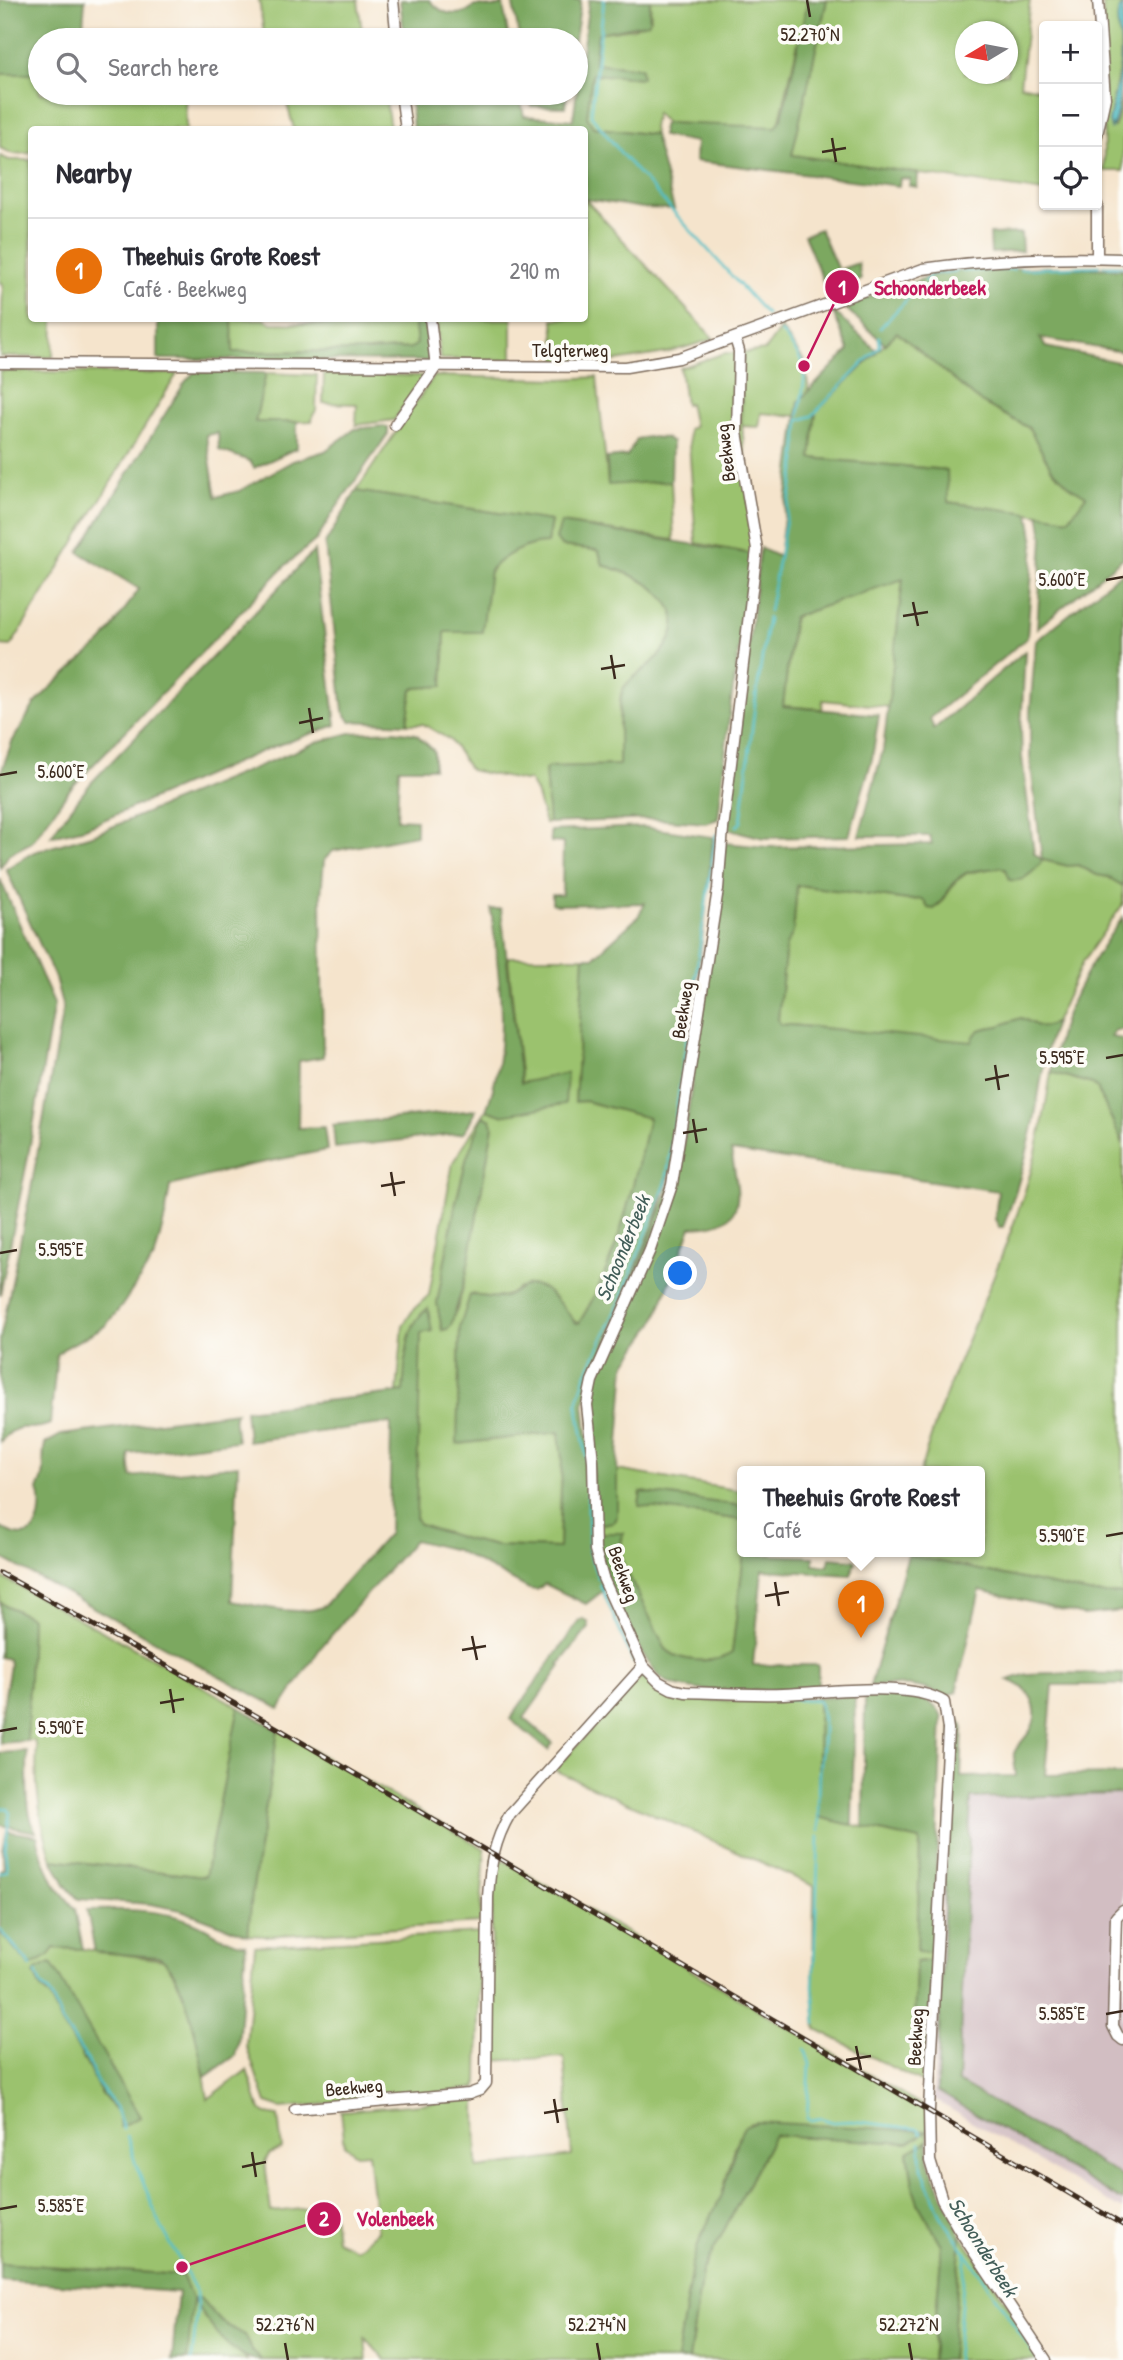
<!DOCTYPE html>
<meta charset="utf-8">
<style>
:root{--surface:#fff;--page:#f7f7f7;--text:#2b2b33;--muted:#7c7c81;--line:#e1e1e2;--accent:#1a73e8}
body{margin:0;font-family:"Patrick Hand",sans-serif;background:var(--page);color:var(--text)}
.controls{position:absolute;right:21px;top:21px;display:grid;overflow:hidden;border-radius:7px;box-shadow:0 2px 5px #0004}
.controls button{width:63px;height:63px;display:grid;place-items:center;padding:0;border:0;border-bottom:2px solid var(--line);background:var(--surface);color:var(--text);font:35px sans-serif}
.compass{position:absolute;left:955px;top:21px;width:63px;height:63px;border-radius:50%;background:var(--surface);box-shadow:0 2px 5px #0004;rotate:260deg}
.you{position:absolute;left:681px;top:1274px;width:24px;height:24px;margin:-18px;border:5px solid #fff;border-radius:50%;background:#1a73e8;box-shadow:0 0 0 10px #1a73e833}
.badge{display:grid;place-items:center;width:46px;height:46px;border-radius:50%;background:var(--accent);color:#fff;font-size:23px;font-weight:700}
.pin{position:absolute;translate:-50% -58px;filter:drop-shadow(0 2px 4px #0008)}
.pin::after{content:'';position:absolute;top:37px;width:24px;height:21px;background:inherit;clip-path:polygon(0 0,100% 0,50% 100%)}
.popup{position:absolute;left:737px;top:1466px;width:248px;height:91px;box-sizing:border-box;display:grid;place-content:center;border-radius:7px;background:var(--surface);filter:drop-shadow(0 2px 5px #0005);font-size:23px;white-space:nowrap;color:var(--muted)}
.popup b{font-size:26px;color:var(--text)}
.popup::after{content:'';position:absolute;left:50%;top:100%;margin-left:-14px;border:14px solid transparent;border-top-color:var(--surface)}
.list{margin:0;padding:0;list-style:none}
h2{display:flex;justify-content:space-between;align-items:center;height:91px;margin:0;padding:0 28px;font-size:30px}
h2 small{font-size:23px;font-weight:400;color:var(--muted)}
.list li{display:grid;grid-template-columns:46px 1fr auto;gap:21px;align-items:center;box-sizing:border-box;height:105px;padding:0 28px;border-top:2px solid var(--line)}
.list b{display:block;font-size:26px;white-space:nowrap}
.list p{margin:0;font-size:23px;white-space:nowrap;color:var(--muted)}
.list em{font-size:23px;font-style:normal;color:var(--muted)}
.icon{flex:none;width:38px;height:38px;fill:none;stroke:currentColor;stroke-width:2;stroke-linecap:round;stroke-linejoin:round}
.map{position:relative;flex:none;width:1123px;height:2360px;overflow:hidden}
.search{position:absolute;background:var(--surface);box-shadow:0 2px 5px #0004;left:28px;top:28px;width:560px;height:77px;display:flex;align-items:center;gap:18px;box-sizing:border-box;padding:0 24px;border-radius:38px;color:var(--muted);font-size:26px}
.panel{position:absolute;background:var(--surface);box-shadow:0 2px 5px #0004;left:28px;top:126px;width:560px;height:196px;border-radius:7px}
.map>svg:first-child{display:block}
.industrial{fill:#d2bec2}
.green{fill:#9bc26e;stroke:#6b7646;stroke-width:2;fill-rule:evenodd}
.forest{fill:#7ca861;stroke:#5c6940;stroke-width:2}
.water{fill:#52c0c7;stroke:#467572;stroke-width:2}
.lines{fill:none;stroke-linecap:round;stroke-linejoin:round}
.stream{stroke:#52c0c7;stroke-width:2.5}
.minor-casing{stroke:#7c6b5b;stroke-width:13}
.minor{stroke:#fff;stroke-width:10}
.rail-casing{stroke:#3b2a1e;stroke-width:5}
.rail{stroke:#fdfcf7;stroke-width:2.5;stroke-dasharray:8;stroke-linecap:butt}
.ticks{fill:none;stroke:#3b2a1e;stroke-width:2.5}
.labels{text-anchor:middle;stroke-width:7;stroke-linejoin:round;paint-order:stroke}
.street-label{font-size:19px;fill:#3b2a1e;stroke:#fdfcf7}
.water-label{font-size:21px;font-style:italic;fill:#435e59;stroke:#fdfcf7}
.ticks-label{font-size:18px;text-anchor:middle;fill:#3b2a1e;stroke:#fdfcf7;stroke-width:7;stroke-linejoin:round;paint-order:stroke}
.leader{fill:none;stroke:#c2185b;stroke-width:2.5}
.callout-dot{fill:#c2185b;stroke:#fdfcf7;stroke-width:2.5}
.mark-label{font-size:21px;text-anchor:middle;font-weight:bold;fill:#fff}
.callout-label{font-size:21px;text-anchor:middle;font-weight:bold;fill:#c2185b;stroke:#fdfcf7;stroke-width:7;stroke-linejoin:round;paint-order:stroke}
</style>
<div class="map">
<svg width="1123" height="2360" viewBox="0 0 1123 2360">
<rect width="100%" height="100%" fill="#fdfcf7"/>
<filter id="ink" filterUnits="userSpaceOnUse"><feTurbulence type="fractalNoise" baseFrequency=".0143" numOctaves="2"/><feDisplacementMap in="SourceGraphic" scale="14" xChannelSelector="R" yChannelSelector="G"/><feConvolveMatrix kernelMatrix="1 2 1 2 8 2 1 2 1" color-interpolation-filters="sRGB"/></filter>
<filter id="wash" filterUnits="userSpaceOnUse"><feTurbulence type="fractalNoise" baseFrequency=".00686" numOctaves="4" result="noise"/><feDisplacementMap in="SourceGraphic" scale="28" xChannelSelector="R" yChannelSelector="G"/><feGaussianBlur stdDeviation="1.57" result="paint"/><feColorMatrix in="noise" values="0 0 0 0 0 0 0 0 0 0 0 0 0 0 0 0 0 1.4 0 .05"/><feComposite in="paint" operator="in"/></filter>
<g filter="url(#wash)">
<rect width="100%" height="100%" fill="#f5e4cc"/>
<path class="industrial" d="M1123,1794V2210L933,2099L946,1799Z"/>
<g class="green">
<path d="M259,0H358L363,40H265Z"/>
<path d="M650,0H808L779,124L776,127L768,128L666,123L656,113L653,127L654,135L593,127L587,117L592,74L641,78V68L594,63L597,33L634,28L651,19Z"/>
<path d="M827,0H1030L1020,85L1044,90V192L792,155ZM965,32H1007V74H965Z"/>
<path d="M1123,3L1121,7L1120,63L1109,122L1114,127L1117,121L1123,95V171H1104L1103,4Z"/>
<path d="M0,74H40V93H185L186,129L32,130L31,153L13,154L0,148Z"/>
<path d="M284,93H385L390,129H294Z"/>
<path d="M0,156L9,160H31L32,318L54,319L53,357H0L3,284L0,283Z"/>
<path d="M585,199L714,339L666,353L616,361H556L553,319L584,318Z"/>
<path d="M232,319H264L271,323L387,326L390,319H414L417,345L411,348L368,351L232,352Z"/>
<path d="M436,319H512V360L440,359Z"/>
<path d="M781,328L804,361L809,391L799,401L797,416L761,413L759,427L741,426L743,353L765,350Z"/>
<path d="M897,332L979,401L1029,428L1051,468L1071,487L1086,496L1069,519L947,502V470L811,458L815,412Z"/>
<path d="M725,353H736L753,554L696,543L688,429L694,427L689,403L685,404L680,368Z"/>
<path d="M0,371L177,374L11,646L0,645Z"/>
<path d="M266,373L317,375L316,411L313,415L312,421L255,423Z"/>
<path d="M324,374L425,376L394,420L356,425L357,404L323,403Z"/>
<path d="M434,376L561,379L597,377L608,484L671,481L674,540L561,523V546L596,550L599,552L603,565C649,578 704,610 655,660C645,671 626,679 621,694C618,709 620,748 619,765L549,767L545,769L549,823H545L536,792L529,780L524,781L470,770L450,740L423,724H407L412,690L416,688L443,685L445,632L497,563C511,552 529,543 547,543L551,521L356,491Z"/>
<path d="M903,578L889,707L823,700L822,709L783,706L794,617Z"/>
<path d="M1043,860L1068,866L1077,865L1097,875L1108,877L1123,886V904L1082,963L1055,1023C1036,1031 1037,1024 1021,1018C1013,1020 1006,1024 999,1026C986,1029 975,1026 973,1043L780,1024L778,1019L786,945L793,933L797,885L908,900L924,899L934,909L942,902L956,881L967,873L1000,867L1022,880Z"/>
<path d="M508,957H584L575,1102L585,1101L649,1118C632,1189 619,1260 579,1323H576L550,1295L519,1288C504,1300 491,1299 473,1294L460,1327L458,1444L559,1432L562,1459L559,1548L496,1546L465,1539L420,1525L416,1519L414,1511L421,1332H432L414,1324L409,1338L403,1392L397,1393L403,1325L414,1309L429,1295L453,1162L486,1110L493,1111L521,1083ZM483,1116L491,1120L493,1126L466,1276L457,1310L442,1330L437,1303L456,1202L467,1157Z"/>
<path d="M1051,1072L1092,1084L1097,1088L1123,1143V1594H1094L908,1555L909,1552H980V1472H920C949,1369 1001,1274 1031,1171C1040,1139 1046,1106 1051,1072Z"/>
<path d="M617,1470L742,1491V1506L641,1492L639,1505L742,1520V1552H744L732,1653C715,1664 679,1663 665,1648L623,1564L620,1555L623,1533H596V1525L616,1520L617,1516Z"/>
<path d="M0,1576L154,1659L239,1707L205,1877L52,1859C40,1822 34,1786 37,1747L34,1741H27L31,1618L0,1602Z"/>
<path d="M643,1675L656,1688L679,1700L752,1701L818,1698V1817L920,1840L918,1951L933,1952V1960L916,1962L913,2069L928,2070L927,2085L816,2029L813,1988L814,1886L554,1770Z"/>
<path d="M278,1730L485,1849L480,1923L264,1936L248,1935L252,1893Z"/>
<path d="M493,1854L928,2109V2141L908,2153L914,2191L919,2205L942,2245L932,2360H689L702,2272L774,2135L908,2143L926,2131L750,2123L735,2147L722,2195L692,2266L677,2360H385L365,2338L367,2360H261L252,2350L245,2335L227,2327L210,2311L204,2303L202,2315L219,2335L247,2360H187L192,2299L181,2275L0,2263V1932L31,1966L49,1955L54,1948L83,1949L163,1960C190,1989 202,2060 208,2099L247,2070L260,2110L267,2114L278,2116L282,2149L269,2154L265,2162L271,2212L332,2206L336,2240L356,2249L377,2231L368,2153L356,2154L345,2146L341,2111L476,2099L477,2168L572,2156L564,2057L490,2061ZM50,1997L125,2092L140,2117L120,2126L118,2113L101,2093L80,2051L62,2024Z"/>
<path d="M480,1933L478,2082L476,2088L395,2098L281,2108L266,2103L246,2045L255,1946Z"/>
<path d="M961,2235L1045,2360H951Z"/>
</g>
<g class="forest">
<path d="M0,0H85L82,40H40V74H0Z"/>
<path d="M400,0H429C438,10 450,18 465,12C466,12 473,7 475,6C485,5 493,10 503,4L509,40H405Z"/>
<path d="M512,0H581L575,40H520Z"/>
<path d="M589,0H650L649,23L598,33L594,63L641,68L642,78L592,74L587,117L593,127L654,135L674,209L643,208L585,199L584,130L413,129L410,93H519L524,116L573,120Z"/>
<path d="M808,0H827L792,155L918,173L917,187L909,186L910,179L900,178L899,186L695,161L696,142L662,136V126L666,123L776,127L782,118Z"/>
<path d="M529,93H567L565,107L531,106Z"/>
<path d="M820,229L838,270L858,263L861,280L828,293L804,235Z"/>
<path d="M1021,233L1022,251L991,253L990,234Z"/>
<path d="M1046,267L1123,269V352L1040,338L1046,347L1123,363V558L1037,628L1043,537L1039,514L1069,519L1086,496L1071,487L1051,468L1029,428L979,401L897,332L885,344L843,306L934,275L960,271Z"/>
<path d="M832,310L876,350V353L816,412L811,458L947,470L948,502L1029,513L1034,543L1027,638L930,718L934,729L1025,651L1021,730L1022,757L1034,853L1042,860L1030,757V712L1036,641L1123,571V886L1108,877L1097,875L1078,865L1068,866L1043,860C1036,870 1023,883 1010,880L1006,869L1000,867C990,870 975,869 966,873C952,880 946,899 934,909L928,908L923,899L908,900L797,885L793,933L786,945L778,1019L780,1024L972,1042C976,1027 985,1029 999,1026C1006,1024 1013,1020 1021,1018C1037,1024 1037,1031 1055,1023C1041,1060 1040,1100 1030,1139C1023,1169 1014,1199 1003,1227H999L995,1219L998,1191L731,1151C739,1195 750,1227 691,1227L654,1323L625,1365L617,1470V1516L613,1522L596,1525L590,1405L594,1382L682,1156L725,843L767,847L932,844L930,836H859L883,750L903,579L793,617L783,706L879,715L872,759L849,836L764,838L728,829L760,548L779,557L799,401L849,350Z"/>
<path d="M158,318L232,319L233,352L368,351L411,348L417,344L414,319H427L430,358L427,361L158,359Z"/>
<path d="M194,372L266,373L255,422H297V448L254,468L250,461L219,450L218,433L206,435L216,497L239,491L293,461L325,451L355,429L384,426L388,428V434L332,514L317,539L286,565L70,789L32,842L9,854L0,868V775L12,742L34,705L47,691L103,641L139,589L79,552L185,382Z"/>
<path d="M648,437L666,438L672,442L671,481L608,485L607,458L627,456L637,439Z"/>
<path d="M356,491L551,521L547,543C526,543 504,555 490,570L482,632H445L443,686L416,688L412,690L407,724L350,721L343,711L325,544Z"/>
<path d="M561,523L753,554L730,709L718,819L706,823L654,819L549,823L545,770L548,767L619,765C620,749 617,701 623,689C630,677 646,670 655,660C704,610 649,578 603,565L599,552L596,550L561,546L556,539Z"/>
<path d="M314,551L336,725L267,749L85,828L51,836L58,825L91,783Z"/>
<path d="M394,731L416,734L434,751V768H399L397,819L416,820V835L333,851L324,860L321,895L323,1057L299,1061L298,1128L324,1127L327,1150L241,1167L170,1186L165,1217L155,1256L121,1307L105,1326L63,1349L57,1355L50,1424C24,1435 23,1417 0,1442V1340L31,1189L63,1008L55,978L6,869L34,852L95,834L317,742L350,733Z"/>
<path d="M643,827L713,837L705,917L672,1168L654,1225L618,1312L584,1404L604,1590L586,1604L545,1584L537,1590L529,1589L456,1550L414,1540L321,1647L280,1709L0,1557V1528C8,1531 17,1537 27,1534C42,1530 42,1501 38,1489C49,1471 40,1461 45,1444L61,1435L236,1412L234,1416L237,1441L129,1454L131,1477L238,1465L232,1601C257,1605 302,1618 324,1606L389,1533L391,1426L390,1423L248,1441L245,1410L403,1392C406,1364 403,1326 428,1308L432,1331L421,1333L416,1519L420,1525L465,1539L496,1546L559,1548L562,1459L559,1432L457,1444L460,1327L470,1295C481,1295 493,1300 504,1297C513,1295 519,1286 529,1285C548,1283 565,1311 576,1323H579C619,1260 632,1189 649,1118L585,1101L575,1102L584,957H594L638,917L645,903L557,905L552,903V895H562L563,843L551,842L550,831Z"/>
<path d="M0,879L54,1004L27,1162L0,1295Z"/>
<path d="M491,909H501L521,1083L567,1073L565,1104L501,1115L486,1110C511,1048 499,973 491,909Z"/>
<path d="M1123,917V1030H1115L1111,1037L1123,1039V1143L1097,1088L1092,1084L1051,1072C1060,1014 1088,964 1123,917Z"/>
<path d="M476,1110L464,1133L335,1148L333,1125Z"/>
<path d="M483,1116L491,1120L493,1126L466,1276L451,1325L448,1329L442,1330L437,1303L456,1202L467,1157Z"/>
<path d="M641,1492L742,1506V1520L639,1506Z"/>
<path d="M596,1533H623L620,1547L623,1564L665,1648C679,1663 715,1664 732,1653L744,1554L814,1557V1564L828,1566L830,1558L854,1560L856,1562L851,1575L762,1570L753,1665H818V1688C783,1689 696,1697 667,1682C647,1672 613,1599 606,1576C602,1562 600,1547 596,1533Z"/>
<path d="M908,1555L1094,1594H1123V1611L1083,1615L980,1590L956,1692L945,1696C915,1683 901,1685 870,1686Z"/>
<path d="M0,1602L31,1618L27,1741L0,1743V1724L10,1665L8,1659L0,1657Z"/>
<path d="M583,1619L588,1622L589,1628L559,1664L561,1666L524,1718L553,1743L548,1750L510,1719L579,1621Z"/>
<path d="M1047,1673L1123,1674V1685H1053L1045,1775L1123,1774V1794L971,1798L958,2082L1123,2177V2201L937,2091L952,1713L963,1725L961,1777L1016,1776C1016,1770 1013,1759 1014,1753C1017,1745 1027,1737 1031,1729C1042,1708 1030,1687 1008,1680L1027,1674Z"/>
<path d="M897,1694C915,1696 935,1699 942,1718L933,1952L917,1951L920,1840L863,1827L865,1696Z"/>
<path d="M855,1696L852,1822L851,1825L818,1817V1698Z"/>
<path d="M239,1707L278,1730L252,1893L248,1935L181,1910L150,1904L78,1899L66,1886L52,1859L205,1877Z"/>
<path d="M27,1751C28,1776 24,1810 36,1832L0,1825V1753Z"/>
<path d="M7,1831L37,1836L43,1859L54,1883L75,1909L83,1949L54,1948L49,1955L30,1966L0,1932V1870L4,1868L3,1850Z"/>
<path d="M87,1910C119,1909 160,1909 190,1921C208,1927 227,1944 246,1944L238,2045L235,2056L205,2077C198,2049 185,1969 158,1957L95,1952Z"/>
<path d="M933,1960L928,2070H913L916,1962Z"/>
<path d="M51,1963L140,2117L120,2127L118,2113L101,2093L80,2051L62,2024L50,1997L40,1987L34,1974L37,1969Z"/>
<path d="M757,2122L928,2131L908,2143L774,2135L702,2272L689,2360H677L692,2266L700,2238L722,2195L740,2134L744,2127Z"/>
<path d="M928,2141L929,2164L961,2235L951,2360H932L942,2245L919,2205L914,2191L908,2152Z"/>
<path d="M0,2263L182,2275L192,2299L200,2298L221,2322L245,2335L252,2350L261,2360C231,2360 208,2323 193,2300L187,2360H172L178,2292L0,2280Z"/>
</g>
<path class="water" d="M1123,4C1123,29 1123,115 1111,128L1109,122C1113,97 1122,72 1121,46C1120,30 1112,18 1123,4Z"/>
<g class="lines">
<g class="stream">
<path d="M604,0L591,115L624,157L767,315"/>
<path d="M1103,266H1123"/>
<path d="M1020,269L1099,266"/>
<path d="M962,271L1014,269"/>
<path d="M925,281L931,274L957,271"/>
<path d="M880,328L916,290"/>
<path d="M781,332C812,369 805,371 799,415"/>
<path d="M800,420L812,416L880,346L879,337"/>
<path d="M769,611L795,470L799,419"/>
<path d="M737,826L741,822L755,704L768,618"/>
<path d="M598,1578L589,1552L587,1461L577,1403L585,1377L616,1311L666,1183L716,834"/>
<path d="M600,1584L633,1662"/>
<path d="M642,1674C658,1690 662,1696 686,1697"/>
<path d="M783,1699L818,1701C827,1718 822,1744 820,1762C817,1784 818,1808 819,1830"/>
<path d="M0,1808H8L10,1811L5,1851L7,1870L0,1873"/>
<path d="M0,1929L31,1966"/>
<path d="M36,1973L41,1985L50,1993L62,2022L87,2059L97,2083L116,2107L123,2129"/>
<path d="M816,2024L813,1987L819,1836"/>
<path d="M805,2049L810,2064L807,2118L811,2120L821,2118L833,2122L852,2121L919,2129L921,2134"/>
<path d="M127,2136L136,2165L160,2224L196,2291L197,2313L192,2360"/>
<path d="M920,2143L922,2168L941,2216L1038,2360"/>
<path d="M956,2360L966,2251"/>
</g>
</g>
</g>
<g filter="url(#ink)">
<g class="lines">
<g class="minor-casing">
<g id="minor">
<path d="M393,0L397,40"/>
<path d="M401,93L406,130"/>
<path d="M1097,135L1105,98L1098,0"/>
<path d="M1097,205V258"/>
<path d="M735,338L739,351L737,432L757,549L723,829L718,889L672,1185L650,1250L592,1381L587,1405L593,1461L595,1550L603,1578L643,1666L659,1682L672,1689L685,1692C717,1693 750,1695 783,1694C824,1693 910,1680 944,1702L948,1729L929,2110L930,2161L942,2200L958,2228L1046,2360"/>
<path d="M0,363L626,367L679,358L923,269C989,259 1056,257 1123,259"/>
<path d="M395,425L436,367L430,318"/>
<path d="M1123,1910L1116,1917L1113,2026L1118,2036L1123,2040"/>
<path d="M295,2109L469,2094L480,2090L486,2083L488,1897C490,1866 494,1841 510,1814L643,1666"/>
</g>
</g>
<use href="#minor" class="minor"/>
<g class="rail-casing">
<path id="rail" d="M0,1573L262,1719L1123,2225"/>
</g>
<use href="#rail" class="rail"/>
</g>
</g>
<path class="ticks" d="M807,0L810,17M832,138L836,162M822,152L846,148M1106,580L1123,577M913,602L918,626M903,616L928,612M611,655L615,679M601,669L625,665M309,708L313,733M299,723L323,718M0,775L17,772M1106,1058L1123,1055M995,1065L999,1090M985,1080L1009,1075M693,1119L697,1143M683,1133L707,1129M391,1172L395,1196M381,1186L405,1182M0,1253L17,1250M1106,1536L1123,1533M775,1582L779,1606M765,1596L789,1592M472,1636L477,1660M462,1650L486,1646M170,1689L174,1713M160,1703L184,1699M0,1731L17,1728M1106,2014L1123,2011M856,2046L861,2070M846,2060L871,2056M554,2099L558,2123M544,2113L568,2109M252,2152L256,2177M242,2167L266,2162M0,2209L17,2206M285,2343L288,2360M597,2343L600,2360M909,2343L912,2360"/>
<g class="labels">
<g class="street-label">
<text x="570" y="357">Telgterweg</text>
<text transform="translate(725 453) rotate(-97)" y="7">Beekweg</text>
<text transform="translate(682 1010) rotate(-81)" y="7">Beekweg</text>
<text transform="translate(624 1574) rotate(71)" y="7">Beekweg</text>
<text transform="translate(915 2037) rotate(-87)" y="7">Beekweg</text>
<text transform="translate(354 2087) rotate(-5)" y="7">Beekweg</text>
</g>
<g class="water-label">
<text transform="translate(623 1248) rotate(-68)" y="7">Schoonderbeek</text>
<text transform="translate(983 2247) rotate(58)" y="7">Schoonderbeek</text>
</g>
</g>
<g class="ticks-label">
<text x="810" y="41">52.270°N</text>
<text x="1062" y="586">5.600°E</text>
<text x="61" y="778">5.600°E</text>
<text x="1062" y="1064">5.595°E</text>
<text x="61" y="1256">5.595°E</text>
<text x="1062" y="1542">5.590°E</text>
<text x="61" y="1734">5.590°E</text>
<text x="1062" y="2020">5.585°E</text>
<text x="61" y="2212">5.585°E</text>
<text x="285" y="2331">52.276°N</text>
<text x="597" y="2331">52.274°N</text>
<text x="909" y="2331">52.272°N</text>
</g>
<path class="leader" d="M804 366L842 287M182 2267L324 2219"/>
<g class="callout-dot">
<circle cx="804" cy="366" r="7"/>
<circle cx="182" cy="2267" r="7"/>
<circle cx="842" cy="287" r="18"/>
<circle cx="324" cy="2219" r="18"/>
</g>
<g class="mark-label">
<text x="842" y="295">1</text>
<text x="324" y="2226">2</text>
</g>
<g class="callout-label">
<text x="930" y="295">Schoonderbeek</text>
<text x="395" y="2226">Volenbeek</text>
</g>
</svg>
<div class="controls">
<button>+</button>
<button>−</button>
<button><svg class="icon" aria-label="locate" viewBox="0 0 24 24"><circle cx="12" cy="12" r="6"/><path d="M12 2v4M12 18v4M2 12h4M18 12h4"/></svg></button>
</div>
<svg class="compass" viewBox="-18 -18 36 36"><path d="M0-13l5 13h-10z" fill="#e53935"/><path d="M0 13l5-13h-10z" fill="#7c7c81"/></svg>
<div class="you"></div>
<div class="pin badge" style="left:861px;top:1638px;background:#e8710a">1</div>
<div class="popup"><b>Theehuis Grote Roest</b>Café</div>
<div class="search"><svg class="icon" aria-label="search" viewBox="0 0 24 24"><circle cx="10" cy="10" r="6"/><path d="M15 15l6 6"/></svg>Search here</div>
<section class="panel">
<h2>Nearby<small></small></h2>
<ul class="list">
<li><span class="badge" style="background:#e8710a">1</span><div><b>Theehuis Grote Roest</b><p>Café · Beekweg</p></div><em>290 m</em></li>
</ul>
</section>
</div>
